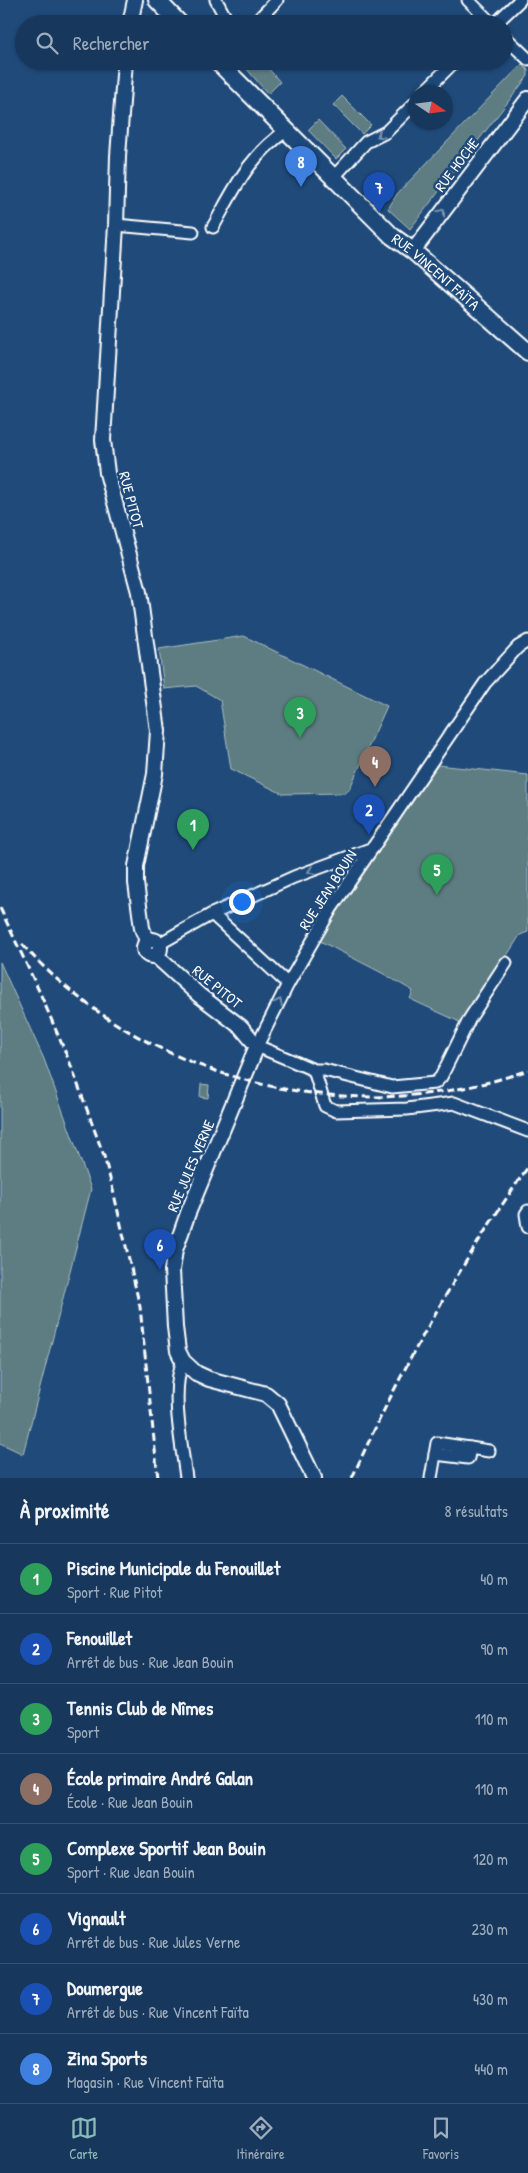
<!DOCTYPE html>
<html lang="fr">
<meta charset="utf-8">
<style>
:root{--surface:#17385c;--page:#203f62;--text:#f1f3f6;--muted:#9eacbb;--line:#365272;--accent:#8bbbb9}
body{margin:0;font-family:"Patrick Hand",sans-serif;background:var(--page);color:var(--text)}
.compass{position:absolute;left:408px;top:85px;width:45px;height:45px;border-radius:50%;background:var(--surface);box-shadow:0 1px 4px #0004;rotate:103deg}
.you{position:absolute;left:241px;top:901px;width:18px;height:18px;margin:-12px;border:4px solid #fff;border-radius:50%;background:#1a73e8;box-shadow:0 0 0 8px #1a73e833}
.badge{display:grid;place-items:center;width:32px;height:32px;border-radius:50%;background:var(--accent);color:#fff;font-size:16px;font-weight:700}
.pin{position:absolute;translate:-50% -41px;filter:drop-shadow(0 1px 2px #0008)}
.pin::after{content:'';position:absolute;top:26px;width:18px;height:15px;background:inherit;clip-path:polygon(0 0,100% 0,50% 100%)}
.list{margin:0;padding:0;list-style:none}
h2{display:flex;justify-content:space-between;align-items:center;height:65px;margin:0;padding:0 20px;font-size:21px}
h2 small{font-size:16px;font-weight:400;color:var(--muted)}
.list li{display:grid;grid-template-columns:32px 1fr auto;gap:15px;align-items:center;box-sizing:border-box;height:70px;padding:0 20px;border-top:1px solid var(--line)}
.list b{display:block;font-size:19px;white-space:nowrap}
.list p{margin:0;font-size:16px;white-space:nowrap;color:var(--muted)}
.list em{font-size:16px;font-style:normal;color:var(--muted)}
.icon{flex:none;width:28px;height:28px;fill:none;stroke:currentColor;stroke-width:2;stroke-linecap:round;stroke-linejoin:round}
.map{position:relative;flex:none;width:528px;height:1478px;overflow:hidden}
.search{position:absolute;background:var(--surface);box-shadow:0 1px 4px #0004;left:15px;right:15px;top:15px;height:55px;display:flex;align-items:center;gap:12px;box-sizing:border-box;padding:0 18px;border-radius:28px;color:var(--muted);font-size:19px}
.sheet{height:625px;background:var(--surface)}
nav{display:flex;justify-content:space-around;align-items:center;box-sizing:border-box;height:70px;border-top:1px solid var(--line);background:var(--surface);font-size:14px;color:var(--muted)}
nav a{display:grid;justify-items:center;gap:2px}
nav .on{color:var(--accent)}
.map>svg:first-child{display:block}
.green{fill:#5d7d82;stroke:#aebec0}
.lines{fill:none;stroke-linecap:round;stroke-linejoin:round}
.minor-casing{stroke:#fff;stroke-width:15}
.tertiary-casing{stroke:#fff;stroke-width:18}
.secondary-casing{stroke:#fff;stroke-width:20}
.minor{stroke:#1f4a7a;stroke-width:11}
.tertiary{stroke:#1f4a7a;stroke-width:14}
.secondary{stroke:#1f4a7a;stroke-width:16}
.rail{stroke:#fff;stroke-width:3;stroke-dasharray:8 4;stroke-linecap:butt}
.oneway{stroke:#7992af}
.labels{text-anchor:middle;stroke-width:5;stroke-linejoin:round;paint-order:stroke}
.street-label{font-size:15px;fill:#fff;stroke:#1f4a7a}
</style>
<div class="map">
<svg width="528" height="1478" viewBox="0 0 528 1478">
<rect width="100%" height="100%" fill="#1f4a7a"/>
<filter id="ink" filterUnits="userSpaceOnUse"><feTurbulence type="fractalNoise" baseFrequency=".02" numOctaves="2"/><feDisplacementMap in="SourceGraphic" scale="10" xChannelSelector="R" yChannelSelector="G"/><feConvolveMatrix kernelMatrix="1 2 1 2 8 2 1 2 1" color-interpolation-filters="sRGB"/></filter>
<g filter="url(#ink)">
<g class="green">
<path d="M240,61H262L280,82L268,94Z"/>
<path d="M522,64L528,70V76L410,229L388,209L397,194Z"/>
<path d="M342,96L371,125L362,134L333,105Z"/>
<path d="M318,120L346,149L336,159L308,130Z"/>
<path d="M244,636L387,706L349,790L345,793L283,794L231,769L220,700L196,686L164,689L159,649Z"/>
<path d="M438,765L528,775V932L520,935L464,1024L410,999L413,991L382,973L318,940L328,920Z"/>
<path d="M0,962L44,1059L91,1189L23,1454L0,1443Z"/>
<path d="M201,1084L209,1085L208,1098L200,1097Z"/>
</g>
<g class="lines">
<g class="minor-casing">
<g id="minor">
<path d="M216,0L229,24"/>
<path d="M468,0L492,24"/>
<path d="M254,24L277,0"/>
<path d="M495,24L520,0"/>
<path d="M504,36L528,59"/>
<path d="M424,92L455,61"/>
<path d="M333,178L366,142L386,132L416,102"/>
<path d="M116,225L193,232"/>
<path d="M213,227C235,188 248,157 287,130"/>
<path d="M528,641L518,647L485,683L331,909L288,984L257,1046L314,1070L325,1106L336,1111L407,1109L454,1103L528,1131"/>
<path d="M212,914L288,984"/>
<path d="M159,944L212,914L294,877L373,848"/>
<path d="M314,1070H324L392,1087L435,1083L441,1077L470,1018L506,963"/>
<path d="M528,1211L526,1214L528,1227"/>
<path d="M183,1361C170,1391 182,1445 186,1478"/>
<path d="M435,1454L468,1458L470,1448"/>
<path d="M431,1478L437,1443L489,1451"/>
</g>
</g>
<g class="tertiary-casing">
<g id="tertiary">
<path d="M130,24L135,0"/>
<path d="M125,61L118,156L116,225L103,440L107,473L139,592L158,731L155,774L136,866V883L142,928L147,941"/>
<path d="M413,251L528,99"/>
<circle cx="152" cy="948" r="8"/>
<path d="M155,955L199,995L241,1027L257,1046L188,1213L175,1250L172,1270L175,1327L178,1351L183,1361L196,1373L209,1379L266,1394L278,1404L314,1478"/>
</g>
</g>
<g class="secondary-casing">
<g id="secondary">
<path d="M157,0L180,24"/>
<path id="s1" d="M217,61L392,236L413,251L528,352"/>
</g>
</g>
<use href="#minor" class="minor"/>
<use href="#tertiary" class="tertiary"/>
<use href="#secondary" class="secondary"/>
<g class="rail">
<path d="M0,908L40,993L70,1063L104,1156L113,1190L140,1307L158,1478"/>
<path d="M22,944C145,1083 354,1133 528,1070"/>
<path d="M352,1478C401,1369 459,1265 528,1167"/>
</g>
</g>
<defs><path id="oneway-chevron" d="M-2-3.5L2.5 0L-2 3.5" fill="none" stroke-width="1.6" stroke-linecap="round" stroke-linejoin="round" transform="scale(1.25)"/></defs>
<g class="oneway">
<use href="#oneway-chevron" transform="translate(380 135) rotate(149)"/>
<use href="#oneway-chevron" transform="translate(442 212) rotate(-53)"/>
<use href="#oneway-chevron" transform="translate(311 871) rotate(160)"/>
<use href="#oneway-chevron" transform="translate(279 1002) rotate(-64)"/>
</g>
</g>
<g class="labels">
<g class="street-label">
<text transform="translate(457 165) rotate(-53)" y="5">RUE HOCHE</text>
<text dy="5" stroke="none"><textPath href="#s1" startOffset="304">RUE VINCENT FAÏTA</textPath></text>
<text transform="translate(131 500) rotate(75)" y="5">RUE PITOT</text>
<text transform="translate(328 890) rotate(-57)" y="5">RUE JEAN BOUIN</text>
<text transform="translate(217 987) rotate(39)" y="5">RUE PITOT</text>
<text transform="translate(191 1166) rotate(-67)" y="5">RUE JULES VERNE</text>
</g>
</g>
</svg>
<svg class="compass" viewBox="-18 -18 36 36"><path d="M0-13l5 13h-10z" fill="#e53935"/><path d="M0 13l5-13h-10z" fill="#9eacbb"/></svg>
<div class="you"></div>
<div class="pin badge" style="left:193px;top:850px;background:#2e9e5b">1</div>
<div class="pin badge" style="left:369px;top:835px;background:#1a4fb4">2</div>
<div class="pin badge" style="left:300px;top:738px;background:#2e9e5b">3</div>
<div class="pin badge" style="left:375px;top:787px;background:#8d6e63">4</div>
<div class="pin badge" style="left:437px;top:895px;background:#2e9e5b">5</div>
<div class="pin badge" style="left:160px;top:1270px;background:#1a4fb4">6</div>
<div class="pin badge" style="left:379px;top:213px;background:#1a4fb4">7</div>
<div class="pin badge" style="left:301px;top:187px;background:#3f7fe0">8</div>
<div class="search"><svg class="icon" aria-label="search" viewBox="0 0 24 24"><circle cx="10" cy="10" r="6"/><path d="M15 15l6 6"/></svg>Rechercher</div>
</div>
<section class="sheet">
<h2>À proximité<small>8 résultats</small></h2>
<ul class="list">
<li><span class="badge" style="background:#2e9e5b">1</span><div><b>Piscine Municipale du Fenouillet</b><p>Sport · Rue Pitot</p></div><em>40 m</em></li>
<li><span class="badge" style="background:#1a4fb4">2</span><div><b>Fenouillet</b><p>Arrêt de bus · Rue Jean Bouin</p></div><em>90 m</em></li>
<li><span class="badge" style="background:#2e9e5b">3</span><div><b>Tennis Club de Nîmes</b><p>Sport</p></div><em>110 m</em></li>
<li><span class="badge" style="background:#8d6e63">4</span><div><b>École primaire André Galan</b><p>École · Rue Jean Bouin</p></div><em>110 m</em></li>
<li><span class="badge" style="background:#2e9e5b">5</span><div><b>Complexe Sportif Jean Bouin</b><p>Sport · Rue Jean Bouin</p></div><em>120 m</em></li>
<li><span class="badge" style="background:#1a4fb4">6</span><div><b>Vignault</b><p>Arrêt de bus · Rue Jules Verne</p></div><em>230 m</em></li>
<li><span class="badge" style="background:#1a4fb4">7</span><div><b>Doumergue</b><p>Arrêt de bus · Rue Vincent Faïta</p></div><em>430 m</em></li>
<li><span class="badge" style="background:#3f7fe0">8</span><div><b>Zina Sports</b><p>Magasin · Rue Vincent Faïta</p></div><em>440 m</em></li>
</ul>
</section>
<nav>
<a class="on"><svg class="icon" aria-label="map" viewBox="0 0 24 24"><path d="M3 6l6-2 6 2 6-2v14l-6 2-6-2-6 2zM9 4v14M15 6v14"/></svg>Carte</a>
<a><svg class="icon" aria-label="directions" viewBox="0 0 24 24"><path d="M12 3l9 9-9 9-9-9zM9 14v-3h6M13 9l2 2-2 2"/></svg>Itinéraire</a>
<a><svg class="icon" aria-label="saved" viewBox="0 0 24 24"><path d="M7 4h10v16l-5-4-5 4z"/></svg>Favoris</a>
</nav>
